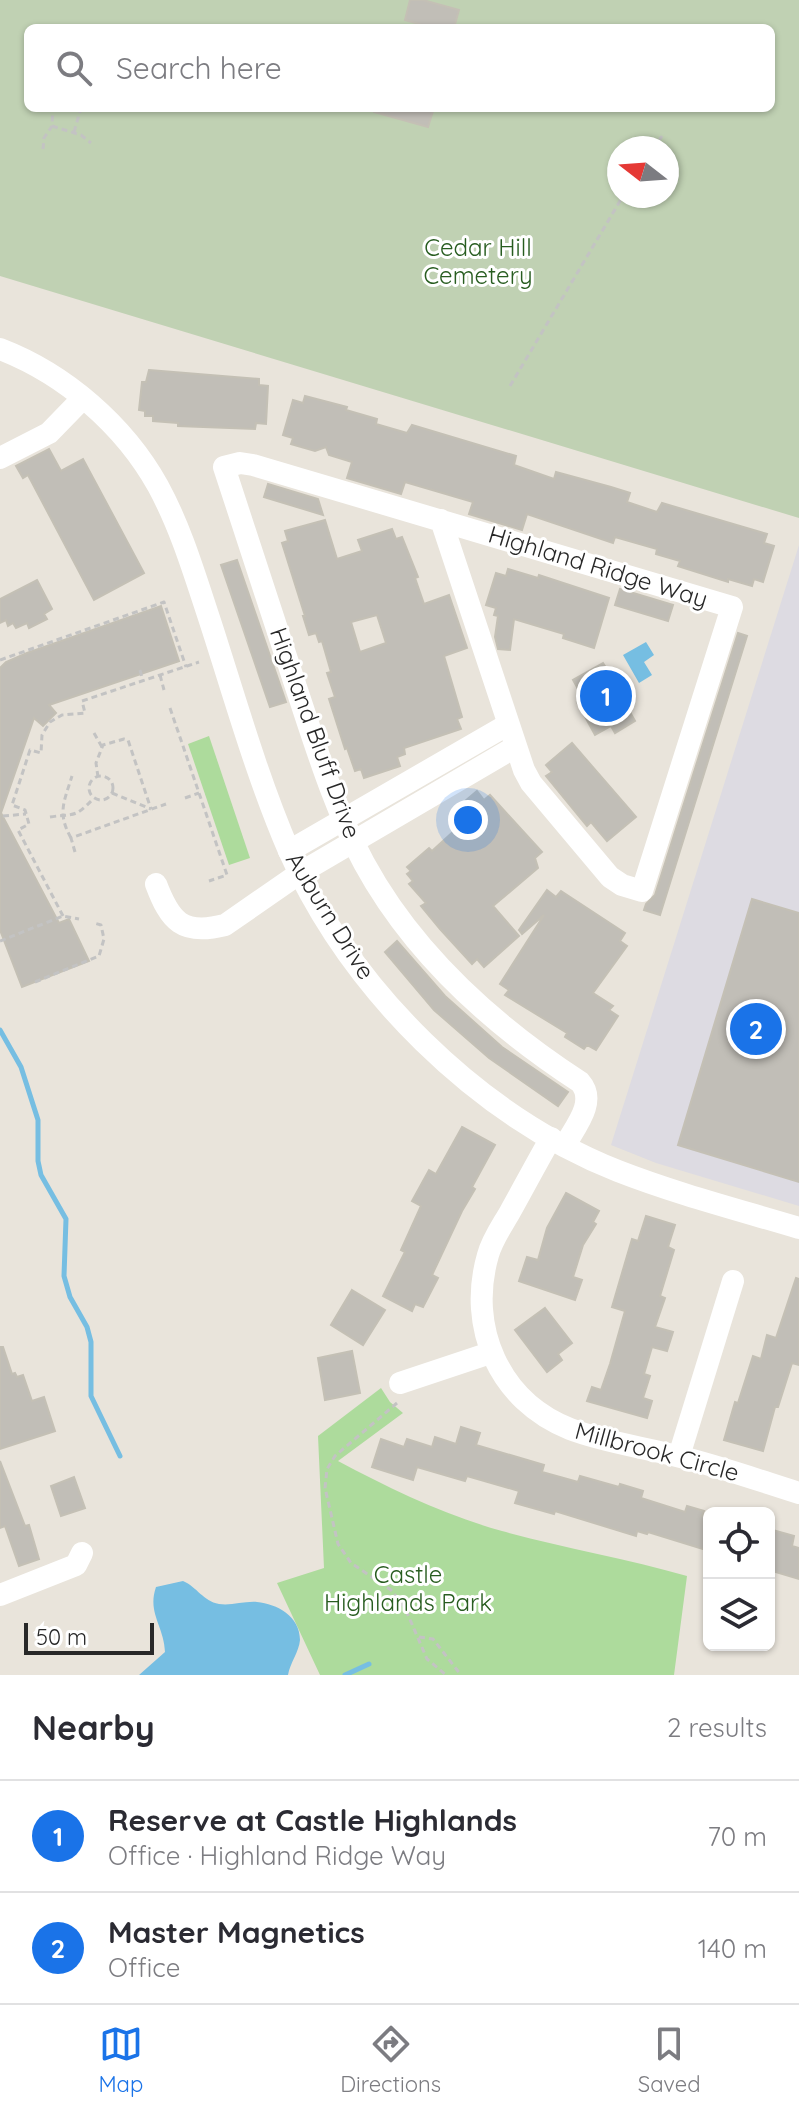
<!DOCTYPE html>
<meta charset="utf-8">
<style>
:root{--surface:#fff;--page:#f7f7f7;--text:#2b2b33;--muted:#7c7c81;--line:#e1e1e2;--accent:#1a73e8}
body{margin:0;font-family:Quicksand,sans-serif;background:var(--page);color:var(--text)}
.controls{position:absolute;right:24px;bottom:24px;display:grid;overflow:hidden;border-radius:12px;box-shadow:0 2px 6px #0004}
.controls button{width:72px;height:72px;display:grid;place-items:center;padding:0;border:0;border-bottom:2px solid var(--line);background:var(--surface);color:var(--text);font:40px sans-serif}
.compass{position:absolute;left:607px;top:136px;width:72px;height:72px;border-radius:50%;background:var(--surface);box-shadow:0 2px 6px #0004;rotate:287deg}
.scale{position:absolute;left:24px;bottom:20px;width:130px;box-sizing:border-box;padding-left:8px;border:4px solid #282828;border-top:0;font-size:22px;line-height:28px;white-space:nowrap;color:#282828;-webkit-text-stroke:6px #fff;paint-order:stroke}
.you{position:absolute;left:468px;top:820px;width:28px;height:28px;margin:-20px;border:6px solid #fff;border-radius:50%;background:#1a73e8;box-shadow:0 0 0 12px #1a73e833}
.badge{display:grid;place-items:center;width:52px;height:52px;border-radius:50%;background:var(--accent);color:#fff;font-size:26px;font-weight:700}
.pin{position:absolute;translate:-50% -50%;border:4px solid #fff;box-shadow:0 2px 8px #0006}
.list{margin:0;padding:0;list-style:none}
h2{display:flex;justify-content:space-between;align-items:center;height:104px;margin:0;padding:0 32px;font-size:34px}
h2 small{font-size:26px;font-weight:400;color:var(--muted)}
.list li{display:grid;grid-template-columns:52px 1fr auto;gap:24px;align-items:center;box-sizing:border-box;height:112px;padding:0 32px;border-top:2px solid var(--line)}
.list b{display:block;font-size:30px;white-space:nowrap}
.list p{margin:0;font-size:26px;white-space:nowrap;color:var(--muted)}
.list em{font-size:26px;font-style:normal;color:var(--muted)}
.icon{flex:none;width:44px;height:44px;fill:none;stroke:currentColor;stroke-width:2;stroke-linecap:round;stroke-linejoin:round}
.map{position:relative;flex:none;width:799px;height:1675px;overflow:hidden}
.search{position:absolute;background:var(--surface);box-shadow:0 2px 6px #0004;left:24px;right:24px;top:24px;height:88px;display:flex;align-items:center;gap:20px;box-sizing:border-box;padding:0 28px;border-radius:12px;color:var(--muted);font-size:30px}
.sheet{height:328px;background:var(--surface)}
nav{display:flex;justify-content:space-around;align-items:center;box-sizing:border-box;height:112px;border-top:2px solid var(--line);background:var(--surface);font-size:22px;color:var(--muted)}
nav a{display:grid;justify-items:center;gap:4px}
nav .on{color:var(--accent)}
.map>svg:first-child{display:block}
.industrial{fill:#dddbe2}
.green{fill:#addb9c}
.cemetery{fill:#c0d1b3;fill-rule:evenodd}
.water{fill:#76bee2}
.lines{fill:none;stroke-linecap:round;stroke-linejoin:round}
.stream{stroke:#76bee2;stroke-width:5}
.building{fill:#c1beb7;stroke:#c4c0b5;stroke-width:2;fill-rule:evenodd}
.path{stroke:#c3c3c3;stroke-width:3;stroke-dasharray:6 4;stroke-linecap:butt}
.minor{stroke:#fff;stroke-width:22}
.labels{text-anchor:middle;stroke-width:6;stroke-linejoin:round;paint-order:stroke}
.park-label{font-size:24px;fill:#285d20;stroke:#fff}
.street-label{font-size:24px;fill:#282828;stroke:#fff}
</style>
<div class="map">
<svg width="799" height="1675" viewBox="0 0 799 1675">
<rect width="100%" height="100%" fill="#e9e4db"/>
<path class="industrial" d="M799,545V1206L656,1163L611,1145Z"/>
<g class="green">
<path d="M209,736L250,858L229,865L188,744Z"/>
<path d="M381,1388L390,1402L403,1413L338,1461C391,1489 444,1515 502,1531C563,1548 626,1558 687,1576L674,1675H320L277,1583L324,1568L318,1436Z"/>
</g>
<path class="cemetery" d="M0,0H799V518L0,276ZM28,28H771V108H28ZM619,148H667V196H619Z"/>
<g class="water">
<path d="M646,642L654,655L644,662L652,675L639,683L623,655Z"/>
<path d="M183,1581C197,1587 203,1601 219,1604C231,1606 244,1601 257,1602C277,1604 300,1616 300,1640C299,1652 290,1663 288,1675H139L165,1652C164,1626 147,1613 156,1587Z"/>
</g>
<g class="lines">
<g class="stream">
<path d="M0,1030L21,1067L38,1120V1161L41,1175L66,1219L64,1276L70,1297L87,1327L91,1342V1396L120,1456"/>
<path d="M345,1675L369,1664"/>
</g>
</g>
<g class="building">
<path d="M410,0H423L459,10L454,28H433L405,20Z"/>
<path d="M374,108H434L428,127L374,112Z"/>
<path d="M149,370L259,379V385L268,386L266,424L256,423L255,429L178,426V423L153,421V416H145V411L139,410L142,382H146Z"/>
<path d="M305,396L347,407L346,410L377,419L376,424L407,433L412,425L516,456L514,465L554,479L556,472L611,487L630,493L627,502L657,512L662,503L767,534L764,543L774,546L763,582L754,579L752,586L728,579V582L678,566L680,561L656,554L657,549L615,537L613,543L527,514L522,530L469,514L473,502L405,482L401,494L347,478L352,462L329,455L326,447L315,451L291,444L293,438L283,435L293,400L303,403Z"/>
<path d="M49,449L61,471L83,459L144,573L94,600L28,475L23,478L16,466Z"/>
<path d="M268,484L318,499L323,515L264,497Z"/>
<path d="M325,520L337,559L362,551L358,540L392,529L396,539L402,537L418,577L415,578L424,604L449,595L467,648L444,656L462,717L457,719L461,729L404,748L405,754L397,757L400,766L364,778L361,769L355,771L347,748L345,749L329,699L335,697L327,673L331,672L322,641L319,642L316,633L309,635L303,616H305L282,543L288,541L285,531ZM377,615L386,643L360,652L351,622Z"/>
<path d="M237,560L286,702L270,707L221,565Z"/>
<path d="M508,569L538,578L539,575L609,598L594,648L563,638L564,634L514,619L510,650L498,649L495,637L498,616L494,615L496,608L486,605L496,573L506,576Z"/>
<path d="M37,580L52,609L44,614L47,619L29,628L27,623L16,628L13,623L8,626L6,620L0,623V599Z"/>
<path d="M620,589L673,605L668,621L615,605Z"/>
<path d="M161,606L179,661L49,705L56,713L43,726L34,718L1,813L59,923L69,919L89,961L22,987L0,930V668L6,662L27,653Z"/>
<path d="M738,633L747,636L660,915L644,910L646,904L655,895Z"/>
<path d="M603,663L613,679L622,673L634,694L623,700L635,721L615,733L611,726L595,735L577,702L583,698L573,680Z"/>
<path d="M572,743L636,817L607,841L591,822L587,826L546,776L552,772L546,765Z"/>
<path d="M477,791L484,800L490,795L542,852L535,858L538,868L493,906L519,936L484,967L477,959L472,964L440,929L421,906L426,903L409,884L413,881L407,874L411,871L407,867L429,848L432,851L455,830L451,825L456,820L451,813Z"/>
<path d="M547,890L556,897L561,891L625,933L620,941L627,946L593,993L613,1006L609,1010L618,1016L596,1050L587,1045L584,1049L565,1037L567,1033L505,995L509,990L500,984L544,915L522,934L519,930Z"/>
<path d="M752,899L799,913V1182L678,1145Z"/>
<path d="M397,941L445,996L502,1047L568,1092L558,1106L489,1058L434,1010L385,952Z"/>
<path d="M462,1127L495,1145L472,1187L475,1189L462,1211L432,1275L438,1278L423,1307L415,1304L412,1311L383,1296L405,1252L401,1250L421,1206L412,1201L429,1170L436,1174Z"/>
<path d="M566,1193L599,1211L593,1222L596,1224L583,1245L573,1277L582,1280L575,1300L519,1281L527,1257L538,1260L547,1228Z"/>
<path d="M646,1216L675,1225L668,1247L674,1250L660,1296L665,1298L655,1327L673,1332L667,1351L652,1347L644,1374L650,1376L643,1398L652,1401L647,1418L587,1401L592,1387L601,1390L610,1364L625,1311L612,1307L632,1239L638,1241Z"/>
<path d="M796,1278L799,1279V1365L792,1363L778,1407H775L763,1451L724,1440L735,1402L738,1403L753,1356L761,1359L767,1335L776,1338Z"/>
<path d="M352,1290L385,1310L363,1345L331,1325Z"/>
<path d="M545,1308L572,1343L558,1354L562,1360L547,1372L515,1330Z"/>
<path d="M0,1347H3L12,1374L15,1373L17,1377L23,1375L32,1401L44,1397L55,1431L0,1449Z"/>
<path d="M352,1351L360,1393L325,1400L318,1358Z"/>
<path d="M461,1427L480,1433L476,1445L544,1465L542,1472L578,1482L580,1476L619,1487L620,1484L643,1491L641,1498L685,1512L687,1506L704,1511L702,1516L709,1518V1551L648,1532L647,1534L637,1531L636,1536L555,1511L554,1514L515,1503L519,1491L467,1476L465,1481L417,1467L413,1480L372,1467L381,1439L404,1447L407,1439L432,1447L435,1437L456,1444Z"/>
<path d="M0,1461L25,1526L29,1525L39,1559L19,1566L5,1526L0,1528Z"/>
<path d="M74,1477L85,1508L61,1516L51,1486Z"/>
<path d="M769,1529L794,1536L792,1546L799,1548V1579L769,1570Z"/>
</g>
<g class="lines">
<g class="path">
<path d="M52,126L81,135L91,143"/>
<path d="M74,132L81,108"/>
<path d="M654,148L662,136"/>
<path d="M43,149L44,138L52,126L53,108"/>
<path d="M510,386L623,196"/>
<path d="M0,660L164,602L186,667"/>
<path d="M140,670L143,681"/>
<path d="M160,675L164,690"/>
<path d="M170,708L227,875L209,881"/>
<path d="M94,733L102,747"/>
<circle cx="101" cy="788" r="12"/>
<path d="M98,777L96,763L103,745L124,739L128,740L151,809"/>
<path d="M112,793L151,809"/>
<path d="M185,798L199,793"/>
<path d="M3,816L26,814"/>
<path d="M50,817C75,813 74,819 94,798"/>
<path d="M71,838C57,813 64,802 72,776"/>
<path d="M75,852L71,838L166,804"/>
<path d="M63,916L18,830L29,824L25,810L12,805L30,750L41,753L42,735L50,722L62,715L85,713L82,701L199,662"/>
<path d="M0,941L63,916L79,919"/>
<path d="M35,982L99,956L104,939L101,925L94,923"/>
<path d="M397,1403L335,1456L327,1469L325,1488L338,1544L351,1563L391,1590L405,1608L427,1659L446,1675"/>
<path d="M419,1637L433,1639L461,1675"/>
</g>
<g class="minor">
<path d="M0,349C65,374 124,425 158,486C181,528 195,576 210,621C235,698 257,777 289,851C351,990 477,1115 618,1171C677,1194 739,1210 799,1228"/>
<path d="M0,458L49,433L83,398"/>
<path d="M441,520L524,770L531,783L610,877L622,885L642,891L732,607L253,465L240,463L224,467C248,541 272,614 296,687C316,747 334,807 364,863C414,955 494,1026 580,1082C597,1101 576,1126 565,1145"/>
<path d="M289,851L507,725"/>
<path d="M156,884C170,921 182,936 225,925L300,873L515,747"/>
<path d="M551,1138C537,1162 524,1187 510,1212C502,1226 492,1240 488,1255C467,1327 499,1401 570,1429C604,1442 642,1447 677,1456C718,1466 758,1480 799,1493"/>
<path d="M400,1383L490,1353"/>
<path d="M679,1456L733,1281"/>
<path d="M0,1595L76,1565L82,1553"/>
</g>
</g>
<g class="labels">
<g class="park-label">
<text x="478" y="256">Cedar Hill<tspan x="478" dy="28">Cemetery</tspan></text>
<text x="408" y="1583">Castle<tspan x="408" dy="28">Highlands Park</tspan></text>
</g>
<g class="street-label">
<text transform="translate(598 567) rotate(17)" y="8">Highland Ridge Way</text>
<text transform="translate(315 733) rotate(70)" y="8">Highland Bluff Drive</text>
<text transform="translate(330 916) rotate(58)" y="8">Auburn Drive</text>
<text transform="translate(657 1452) rotate(15)" y="8">Millbrook Circle</text>
</g>
</g>
</svg>
<div class="controls">
<button><svg class="icon" aria-label="locate" viewBox="0 0 24 24"><circle cx="12" cy="12" r="6"/><path d="M12 2v4M12 18v4M2 12h4M18 12h4"/></svg></button>
<button><svg class="icon" aria-label="layers" viewBox="0 0 24 24"><path d="M12 4l9 5-9 5-9-5zM3 14l9 5 9-5"/></svg></button>
</div>
<svg class="compass" viewBox="-18 -18 36 36"><path d="M0-13l5 13h-10z" fill="#e53935"/><path d="M0 13l5-13h-10z" fill="#7c7c81"/></svg>
<div class="scale">50 m</div>
<div class="you"></div>
<div class="pin badge" style="left:606px;top:696px">1</div>
<div class="pin badge" style="left:756px;top:1029px">2</div>
<div class="search"><svg class="icon" aria-label="search" viewBox="0 0 24 24"><circle cx="10" cy="10" r="6"/><path d="M15 15l6 6"/></svg>Search here</div>
</div>
<section class="sheet">
<h2>Nearby<small>2 results</small></h2>
<ul class="list">
<li><span class="badge">1</span><div><b>Reserve at Castle Highlands</b><p>Office · Highland Ridge Way</p></div><em>70 m</em></li>
<li><span class="badge">2</span><div><b>Master Magnetics</b><p>Office</p></div><em>140 m</em></li>
</ul>
</section>
<nav>
<a class="on"><svg class="icon" aria-label="map" viewBox="0 0 24 24"><path d="M3 6l6-2 6 2 6-2v14l-6 2-6-2-6 2zM9 4v14M15 6v14"/></svg>Map</a>
<a><svg class="icon" aria-label="directions" viewBox="0 0 24 24"><path d="M12 3l9 9-9 9-9-9zM9 14v-3h6M13 9l2 2-2 2"/></svg>Directions</a>
<a><svg class="icon" aria-label="saved" viewBox="0 0 24 24"><path d="M7 4h10v16l-5-4-5 4z"/></svg>Saved</a>
</nav>
